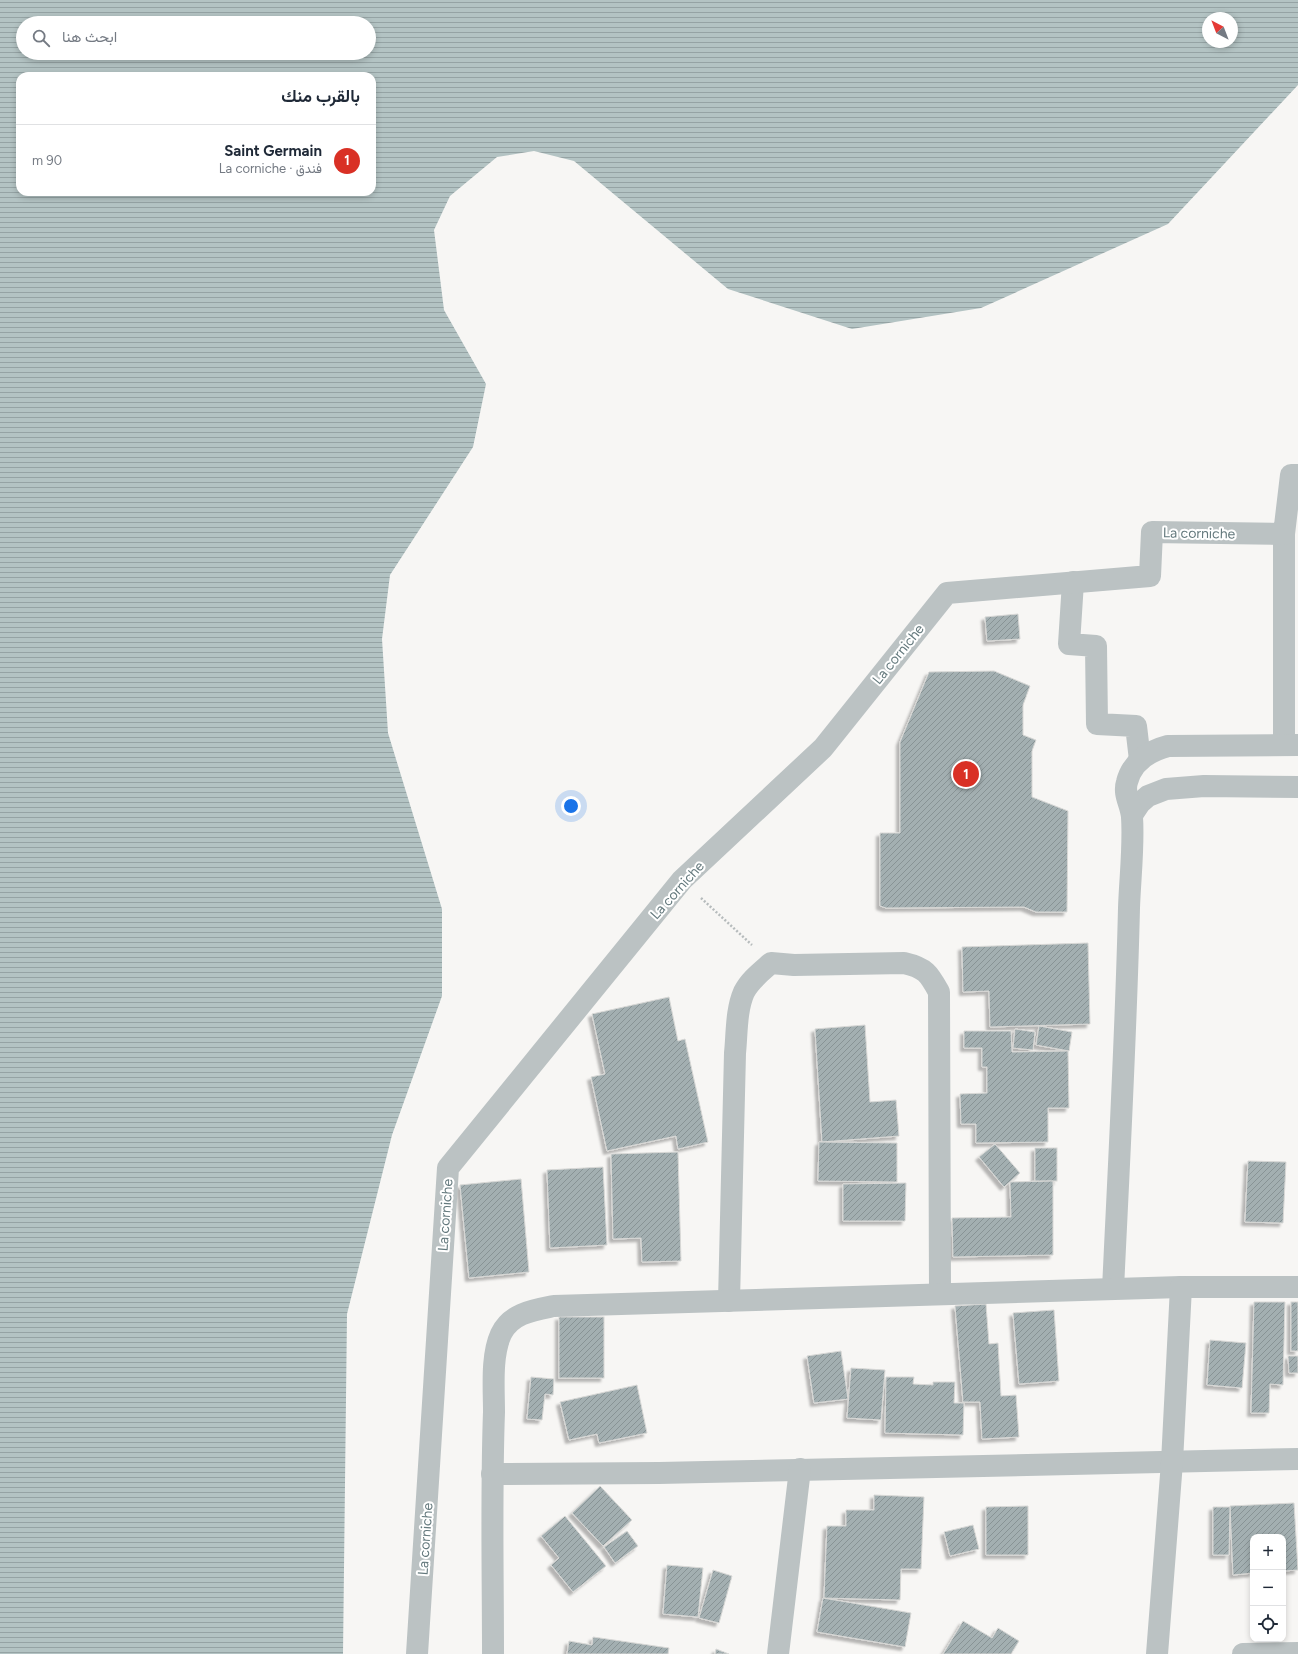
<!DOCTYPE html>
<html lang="ar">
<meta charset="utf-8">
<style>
:root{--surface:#fff;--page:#f2f2f3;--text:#1f2937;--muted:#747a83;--line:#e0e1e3;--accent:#d93025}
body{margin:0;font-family:Figtree,Vazirmatn,sans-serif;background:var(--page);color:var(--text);direction:rtl}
.controls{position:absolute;right:12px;bottom:12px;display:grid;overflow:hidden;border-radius:8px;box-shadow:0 2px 6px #0003}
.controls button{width:36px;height:36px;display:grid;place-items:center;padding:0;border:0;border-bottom:1px solid var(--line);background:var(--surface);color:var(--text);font:20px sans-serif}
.compass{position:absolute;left:1202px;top:12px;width:36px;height:36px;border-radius:50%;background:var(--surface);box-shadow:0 2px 6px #0003;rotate:318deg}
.you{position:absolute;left:571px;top:806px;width:14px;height:14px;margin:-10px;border:3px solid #fff;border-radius:50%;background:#1a73e8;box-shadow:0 0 0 6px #1a73e833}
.badge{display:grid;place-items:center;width:26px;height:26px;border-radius:50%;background:var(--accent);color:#fff;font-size:13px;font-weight:700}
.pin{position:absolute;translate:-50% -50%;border:2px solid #fff;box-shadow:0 1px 4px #0006}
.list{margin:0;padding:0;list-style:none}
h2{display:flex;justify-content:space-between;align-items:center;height:52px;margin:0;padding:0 16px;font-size:17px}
h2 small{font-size:13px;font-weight:400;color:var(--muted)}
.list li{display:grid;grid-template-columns:26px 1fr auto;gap:12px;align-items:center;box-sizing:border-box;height:72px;padding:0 16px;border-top:1px solid var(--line)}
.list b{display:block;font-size:15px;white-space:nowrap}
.list p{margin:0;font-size:13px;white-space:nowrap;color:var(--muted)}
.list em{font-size:13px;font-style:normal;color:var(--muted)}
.icon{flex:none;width:22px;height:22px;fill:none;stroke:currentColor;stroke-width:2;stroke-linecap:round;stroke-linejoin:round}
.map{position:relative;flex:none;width:1298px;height:1654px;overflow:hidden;direction:ltr}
.search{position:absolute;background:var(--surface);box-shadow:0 2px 6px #0003;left:16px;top:16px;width:360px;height:44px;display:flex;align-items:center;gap:10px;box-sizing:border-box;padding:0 14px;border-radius:22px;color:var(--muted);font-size:15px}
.panel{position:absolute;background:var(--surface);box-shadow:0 2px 6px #0003;left:16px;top:72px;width:360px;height:124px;border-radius:12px;direction:rtl}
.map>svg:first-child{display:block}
.water{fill:url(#water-rules);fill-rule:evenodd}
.building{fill:url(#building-hatch);stroke:#d8d8d6;filter:url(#shadow)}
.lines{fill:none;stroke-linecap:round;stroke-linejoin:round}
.path{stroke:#b6bbbc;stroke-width:2.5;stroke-dasharray:2 2;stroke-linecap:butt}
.minor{stroke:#bbc2c3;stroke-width:22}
.labels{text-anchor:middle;stroke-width:4;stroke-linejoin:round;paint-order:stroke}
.street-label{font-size:14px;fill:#64797d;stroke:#fff}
</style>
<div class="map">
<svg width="1298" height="1654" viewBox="0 0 1298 1654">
<defs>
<pattern id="water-rules" width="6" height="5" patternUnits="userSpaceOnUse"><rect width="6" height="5" fill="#b3c3c3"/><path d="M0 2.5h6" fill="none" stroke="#95a3a4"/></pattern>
<pattern id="building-hatch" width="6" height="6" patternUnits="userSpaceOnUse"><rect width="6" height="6" fill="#a3afb1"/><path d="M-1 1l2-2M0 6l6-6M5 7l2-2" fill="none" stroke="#889395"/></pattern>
<filter id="shadow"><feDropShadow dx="-3.5" dy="3.5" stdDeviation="1" flood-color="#0004"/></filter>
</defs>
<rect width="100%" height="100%" fill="#f7f6f4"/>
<path class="water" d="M0,0H1298V85L1168,224L981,308L852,329L728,289L574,161L534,151L497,157L450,196L434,230L444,310L486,384L473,447L390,575L382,639L388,733L442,909V996L392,1135L347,1314L343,1654H0ZM1208,18H1232V42H1208ZM23,23H369V53H23ZM20,76H372V192H20Z"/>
<g class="building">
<path d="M1018,614L1020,639L987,641L985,617Z"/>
<path d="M994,671L1030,686L1023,705V735L1036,740L1032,751V797L1068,811L1067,912H1036L1024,907L886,908L880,906V833H900V742L929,672Z"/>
<path d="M1088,943L1090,1024L990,1027L989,991L963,992L962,947Z"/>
<path d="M669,997L678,1041L685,1039L708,1142L678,1149L676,1136L607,1151L591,1077L605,1074L592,1014Z"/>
<path d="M865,1025L870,1102L896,1100L899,1136L822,1142L815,1029Z"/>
<path d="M1039,1026L1072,1032L1069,1051L1036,1045Z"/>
<path d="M1015,1029L1035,1032L1033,1050L1013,1048Z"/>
<path d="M964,1031H1011L1012,1052L1068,1051L1069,1108H1048V1142L976,1143V1124H961L960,1094L987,1093V1067H982V1048H964Z"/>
<path d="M819,1142L897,1143V1182L818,1181Z"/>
<path d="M995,1144L1020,1173L1004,1187L979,1157Z"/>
<rect x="1035" y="1148" width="22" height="33"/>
<path d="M678,1152L681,1261L642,1262L641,1238L613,1239L611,1154Z"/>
<path d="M1248,1161L1286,1162L1283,1223L1245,1222Z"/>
<path d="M603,1167L607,1245L550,1248L547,1170Z"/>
<path d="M521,1179L529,1272L469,1278L460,1185Z"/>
<path d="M1053,1181V1255L953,1257L952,1218L1011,1217L1010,1182Z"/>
<path d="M906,1183L905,1221H843V1184Z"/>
<path d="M1254,1302H1285L1283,1385L1270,1384L1269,1413H1251Z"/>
<rect x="1291" y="1302" width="7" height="49"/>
<path d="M986,1304L989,1344L998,1343L1001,1396L1016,1395L1019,1437L982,1439L980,1402H963L955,1306Z"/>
<path d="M1054,1310L1059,1381L1019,1384L1013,1313Z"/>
<rect x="559" y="1317" width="45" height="61"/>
<path d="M1210,1340L1246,1343L1242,1388L1207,1385Z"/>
<path d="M841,1351L848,1399L814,1403L807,1356Z"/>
<path d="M1288,1356H1298V1373H1289Z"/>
<path d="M851,1368L885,1370L881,1420L847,1418Z"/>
<path d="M531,1377L554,1379L553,1395L545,1394L542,1420L527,1419Z"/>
<path d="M886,1377H914L913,1384L933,1385V1382H955L954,1403H964L963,1435L885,1433Z"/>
<path d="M637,1385L647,1433L599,1443L597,1434L569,1440L560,1402Z"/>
<path d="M600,1486L632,1520L603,1546L572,1513Z"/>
<path d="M874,1495L924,1497L921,1569H901L900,1600L824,1598L827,1526H846V1510H874Z"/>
<path d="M1294,1503L1298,1570L1283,1571V1537H1253V1573L1233,1575L1230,1506Z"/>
<path d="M1028,1506V1555H986V1507Z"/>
<path d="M1213,1507H1230L1229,1555H1213Z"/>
<path d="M565,1516L606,1566L573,1592L551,1565L559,1558L541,1536Z"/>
<path d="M973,1525L979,1549L950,1556L944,1532Z"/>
<path d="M627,1531L638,1546L615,1563L604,1547Z"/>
<path d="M667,1565L703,1568L698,1617L663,1614Z"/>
<path d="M713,1570L732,1576L719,1623L699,1618Z"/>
<path d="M823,1598L911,1613L905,1647L817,1632Z"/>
<path d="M963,1621L992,1638L998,1628L1019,1641L1011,1654H943Z"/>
<path d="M593,1637L669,1648L668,1654H567L569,1641L592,1645Z"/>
<path d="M716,1649L729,1654H715Z"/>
</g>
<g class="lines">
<path class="path" d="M701,898L752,945"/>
<g class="minor">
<path d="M1073,582L1069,644L1096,646L1097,724L1136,726L1140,760"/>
<path d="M1284,745V534"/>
<path d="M1132,815L1140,803L1148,796L1166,789L1204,786L1298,787"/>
<path d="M1113,1289C1119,1162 1126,1035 1129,908C1130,878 1134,846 1132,817C1131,804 1123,795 1127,782C1132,762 1149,751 1168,746L1298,745"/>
<path d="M729,1301L735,1053C737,1034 736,1010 744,992C750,980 762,971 771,963L794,965L904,963C926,968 929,974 939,992L940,1294"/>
<path d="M492,1474L659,1473L1298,1459"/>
<path d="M417,1654L448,1168L682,880L823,748L947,593L1150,576L1152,532L1284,534L1291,475H1298"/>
<path d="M493,1654C493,1573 491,1493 494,1412C494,1388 491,1356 501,1334C511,1313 534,1310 554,1306L1181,1287H1298"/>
<path d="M778,1654L800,1469"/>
<path d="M1157,1654L1172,1462L1181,1287"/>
<path d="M1243,1654L1298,1653"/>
</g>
</g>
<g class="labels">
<g class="street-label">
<text transform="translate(1199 533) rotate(1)" y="5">La corniche</text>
<text transform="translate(898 654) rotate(-51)" y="5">La corniche</text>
<text transform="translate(677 890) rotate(-48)" y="5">La corniche</text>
<text transform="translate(445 1215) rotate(-86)" y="5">La corniche</text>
<text transform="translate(425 1539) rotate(-86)" y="5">La corniche</text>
</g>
</g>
</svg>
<div class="controls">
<button>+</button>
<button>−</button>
<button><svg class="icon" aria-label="locate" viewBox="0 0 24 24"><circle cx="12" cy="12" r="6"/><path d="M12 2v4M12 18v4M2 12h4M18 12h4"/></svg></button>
</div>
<svg class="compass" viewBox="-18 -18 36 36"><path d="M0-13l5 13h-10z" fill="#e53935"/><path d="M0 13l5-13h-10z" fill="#747a83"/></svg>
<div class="you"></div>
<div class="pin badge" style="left:966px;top:774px">1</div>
<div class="search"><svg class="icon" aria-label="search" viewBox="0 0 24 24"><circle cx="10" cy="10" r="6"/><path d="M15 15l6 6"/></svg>ابحث هنا</div>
<section class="panel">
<h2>بالقرب منك<small></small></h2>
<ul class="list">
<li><span class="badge">1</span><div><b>Saint Germain</b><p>فندق · La corniche</p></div><em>90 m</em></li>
</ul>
</section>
</div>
